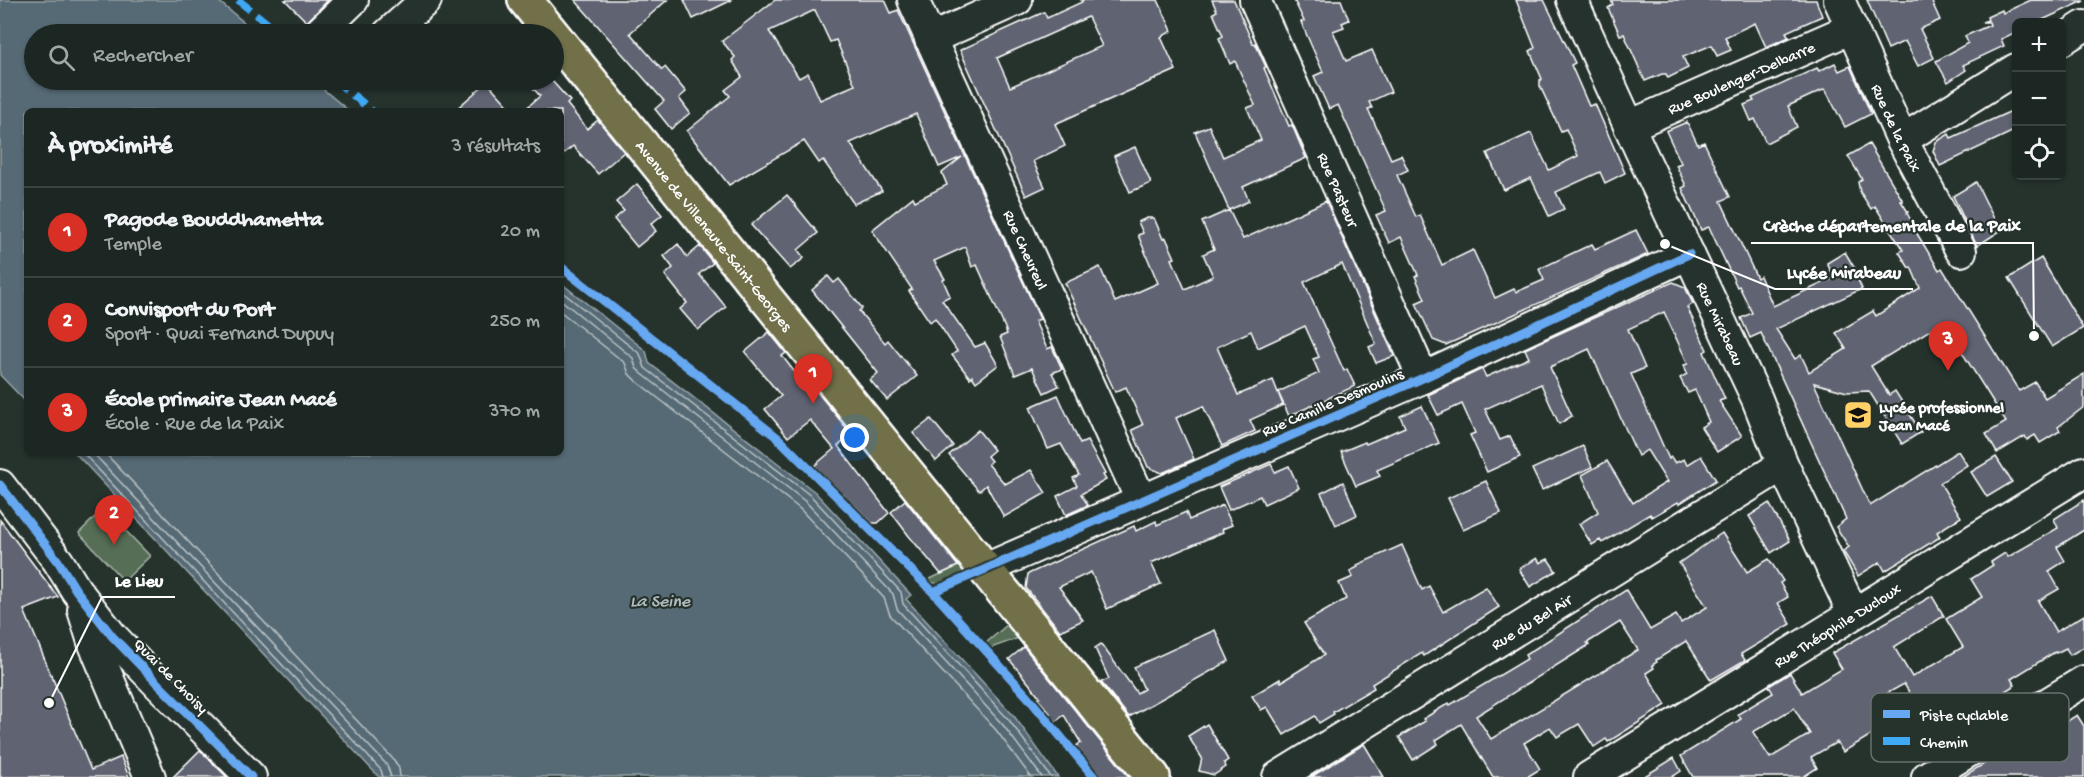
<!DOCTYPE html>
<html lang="fr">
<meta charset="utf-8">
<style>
:root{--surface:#1c2622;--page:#252e2a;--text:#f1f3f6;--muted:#a0a5a5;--line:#3a4340;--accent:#d93025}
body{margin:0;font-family:"Gochi Hand",sans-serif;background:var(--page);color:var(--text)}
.controls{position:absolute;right:18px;top:18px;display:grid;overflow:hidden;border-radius:9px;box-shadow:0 2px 4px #0004}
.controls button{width:54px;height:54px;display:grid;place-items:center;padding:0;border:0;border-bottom:2px solid var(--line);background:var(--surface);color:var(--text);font:30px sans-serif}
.you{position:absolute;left:855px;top:438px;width:21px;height:21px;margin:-15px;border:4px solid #fff;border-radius:50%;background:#1a73e8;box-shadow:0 0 0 9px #1a73e833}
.badge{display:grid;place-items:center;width:39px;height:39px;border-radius:50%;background:var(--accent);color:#fff;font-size:20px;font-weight:700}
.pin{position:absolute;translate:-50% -50px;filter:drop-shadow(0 2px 3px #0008)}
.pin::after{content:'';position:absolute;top:32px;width:21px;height:18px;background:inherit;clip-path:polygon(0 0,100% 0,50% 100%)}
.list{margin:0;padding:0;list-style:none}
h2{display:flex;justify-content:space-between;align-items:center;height:78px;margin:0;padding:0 24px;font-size:26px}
h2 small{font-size:20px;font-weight:400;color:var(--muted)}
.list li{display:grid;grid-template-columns:39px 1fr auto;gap:18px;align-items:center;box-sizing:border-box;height:90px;padding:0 24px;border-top:2px solid var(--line)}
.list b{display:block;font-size:22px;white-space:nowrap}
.list p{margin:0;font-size:20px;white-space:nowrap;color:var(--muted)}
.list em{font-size:20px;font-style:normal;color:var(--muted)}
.icon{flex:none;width:33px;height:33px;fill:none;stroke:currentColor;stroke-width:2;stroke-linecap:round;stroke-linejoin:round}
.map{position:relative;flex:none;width:2084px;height:777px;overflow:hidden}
.search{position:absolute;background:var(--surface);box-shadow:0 2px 4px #0004;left:24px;top:24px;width:540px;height:66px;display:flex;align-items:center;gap:15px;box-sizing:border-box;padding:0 21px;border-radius:33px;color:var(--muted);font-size:22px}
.panel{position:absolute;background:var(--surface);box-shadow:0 2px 4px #0004;left:24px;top:108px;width:540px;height:348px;border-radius:9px}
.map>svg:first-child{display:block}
.green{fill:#556e55;stroke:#aab6aa;stroke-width:1.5}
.water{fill:#566b74;stroke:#9aa6ac;stroke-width:1.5}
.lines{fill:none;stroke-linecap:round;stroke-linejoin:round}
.shore{stroke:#bbc4c7;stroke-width:1.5}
.building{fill:#616472;stroke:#fff;stroke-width:1.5;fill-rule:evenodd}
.minor-casing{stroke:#fff;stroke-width:34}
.major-casing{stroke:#fff;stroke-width:38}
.minor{stroke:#26332d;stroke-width:30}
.major{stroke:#71704a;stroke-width:33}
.quiet{stroke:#3fa9f5;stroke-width:8;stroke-dasharray:15 8;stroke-linecap:butt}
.cycleway-casing{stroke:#26332d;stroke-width:13}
.cycleway{stroke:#66a8f1;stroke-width:9}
.labels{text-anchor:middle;stroke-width:4.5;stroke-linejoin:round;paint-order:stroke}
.street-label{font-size:16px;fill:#fff;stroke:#26332d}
.poi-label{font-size:16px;font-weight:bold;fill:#fff;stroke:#26332d;text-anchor:start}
.water-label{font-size:18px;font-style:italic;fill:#b3bcc0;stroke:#26332d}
.key{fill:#26332d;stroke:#67706c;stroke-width:1.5}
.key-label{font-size:16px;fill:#fff}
.leader{fill:none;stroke:#fff;stroke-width:2}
.callout-dot{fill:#fff;stroke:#26332d;stroke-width:2}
.callout-label{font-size:18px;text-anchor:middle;font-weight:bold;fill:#fff;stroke:#26332d;stroke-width:4.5;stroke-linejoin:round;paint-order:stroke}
</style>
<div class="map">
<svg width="2084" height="777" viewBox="0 0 2084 777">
<rect width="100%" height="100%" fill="#26332d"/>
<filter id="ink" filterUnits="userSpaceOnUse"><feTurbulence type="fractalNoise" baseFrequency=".0167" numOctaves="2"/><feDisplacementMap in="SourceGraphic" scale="12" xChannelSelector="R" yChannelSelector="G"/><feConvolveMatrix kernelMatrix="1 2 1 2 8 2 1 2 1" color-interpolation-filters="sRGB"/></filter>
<g filter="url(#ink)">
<g class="green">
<path d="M104,508L150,556L124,581L79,533Z"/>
<path d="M960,565L965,573C953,578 939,589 928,580Z"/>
<path d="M1008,624L1019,638L991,648L986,643Z"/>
</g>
<g class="water">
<path d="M0,0H217L258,34H34V80H312L349,111H27V403L0,375Z"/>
<path d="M561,283L646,351L649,363L815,492L911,595L906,599L1014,716L1058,777H379L75,453H561Z"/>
</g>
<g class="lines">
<g class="shore">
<path d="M561,291L640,354L645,368L811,496L901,592L903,604L1009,720L1051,777"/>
<path d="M561,300L633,358L636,368L641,373L806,502L893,594L897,609L1003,725L1042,777"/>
<path d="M561,312L625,363L629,374L635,380L800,509L884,598L890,615L996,730L1031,777"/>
<path d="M83,453L381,770L383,777"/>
<path d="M93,453L387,765L391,777"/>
<path d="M105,453L394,760L399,768L400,777"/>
</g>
</g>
<g class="building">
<path d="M285,0H328L307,22Z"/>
<path d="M575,0H667L630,33L662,70L665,67L686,92L679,98L690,113L671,129L655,109L664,101Z"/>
<path d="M684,0H732L693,19Z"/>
<path d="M775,0H885L891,13L898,10L1040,319L1035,321L1047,349L1052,347L1062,369L1052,373L1059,386L1044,393L1032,368L1015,375L1000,337L1007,334L1005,328L977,265L972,267L965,247L934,261L945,279L943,280L950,296L942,300L975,347L985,343L998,365L976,382L972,376L970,378L952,355L957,351L935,318L930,322L909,291L912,289L872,230L913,197L915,201L947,185L942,173L962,157L939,167L916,114L850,143L882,191L854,204L823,160L819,163L804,141L729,185L687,131L730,96L725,90L742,77L732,60L735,57L722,41ZM815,10L830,42L836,40L855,85L820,100L808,73L799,78L769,31Z"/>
<path d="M1081,0H1158L1172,31L1161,37L1176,70L1055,124L1065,146L1033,161L1045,187L1026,196L960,50L1044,12L1047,18L1082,2ZM1088,17L1102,46L1010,87L997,58Z"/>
<path d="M1212,0H1234L1253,44L1255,43L1266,67L1264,68L1289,126L1292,125L1306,158L1243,187L1249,201L1229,210L1195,132L1209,126L1223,157L1261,140L1247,108L1255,105L1235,61L1230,64L1219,38L1223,36L1213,13L1217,11Z"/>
<path d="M1294,0H1341L1349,20L1342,23L1344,27L1333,31L1346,61L1372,50L1391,92L1369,102L1372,108L1368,109L1391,159L1401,155L1408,170L1397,175L1416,217L1420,215L1442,265L1473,250L1495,298L1514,289L1516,292L1544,280L1539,269L1592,244L1595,249L1636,230L1648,254L1446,345L1433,340L1416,303L1425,299L1415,276L1418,275L1401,237L1389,243L1376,215L1386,211L1338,105L1329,109L1314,76L1323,72L1301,22L1304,21Z"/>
<path d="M1516,0H1544L1575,63L1571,65L1589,106L1595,104L1625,173L1605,183L1600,172L1556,192L1564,209L1549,216L1531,178L1504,190L1487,153L1531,133L1549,170L1578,156L1566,129L1561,131L1540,86V80L1542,79L1530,51L1535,48Z"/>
<path d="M1611,0H1816L1822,16L1786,32L1789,37L1766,47L1755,23L1725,37L1731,50L1717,56L1712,45L1683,57L1688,68L1668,78L1666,74H1662L1645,81L1624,34L1620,35L1608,8L1613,5Z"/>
<path d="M1867,0H1931L1940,20L1920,29L1934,58L1918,66L1905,41L1888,49Z"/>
<path d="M2031,0L2084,1L2038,22H2016V32L2001,39L2004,46L1963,65L1966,70L1948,82L1936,61L1968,43L1965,36L1990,25L1989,22H1982L1988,20L1987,17L2002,10L2003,13Z"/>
<path d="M1835,63L1839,71L1850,66L1871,114L1845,127L1825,89L1788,106L1797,127L1766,143L1755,119L1751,121L1744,105L1754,101L1752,98L1817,68L1819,71Z"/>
<path d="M526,80H551L570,101L567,104L587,129L598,120L624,152L598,174L573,146L561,156V111H523L540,96Z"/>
<path d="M487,82L513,111H454Z"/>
<path d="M2016,109V130L1940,166L1933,151L1936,142L1949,134L1951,138Z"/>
<path d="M1687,122L1698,145L1704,142L1730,197L1721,201L1757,278L1760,276L1773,306L1834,278L1827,263L1845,252L1858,274L1856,275L1862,289L1776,329L1795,359L1801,355L1809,372L1846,349L1836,333L1873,311L1876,316L1920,288L1911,267L1909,268L1899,252L1903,250L1875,206L1871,209L1860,192L1858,182L1862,179L1848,156L1869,144L1903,201H1901L1908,212L1907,213L1914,226L1913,227L1939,270L1942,268L2019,391L2035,382L2045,398L2084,374V407L2058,427L2060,431L2040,443L2035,435L2027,440L2025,436L1997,453L1986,434L2006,422L1943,322L1871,366L1889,395L1895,391L1921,432L1902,444L1869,391L1847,392L1814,383L1870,506L1958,451L1967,465L1940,483L1961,517L1937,532L1940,537L1885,571L1880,562L1858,576L1843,551L1849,547L1836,527L1846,519L1761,333L1750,338L1741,318L1752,313L1739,286L1737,287L1709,227L1701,230L1682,188L1686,186L1676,165L1681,163L1666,131Z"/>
<path d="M1135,147L1151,183L1130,192L1114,156Z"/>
<path d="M1976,182L2000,231L1977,246L1953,196Z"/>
<path d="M637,184L662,215L651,224L656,231L637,247L614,219L624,211L616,202Z"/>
<path d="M787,195L818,233L798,250L804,258L790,269L751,225Z"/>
<path d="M1326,201L1394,356L1376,363L1369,347L1376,344L1342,264L1304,282L1344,371L1347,369L1355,386L1289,416L1278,392L1319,373L1313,359L1319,357L1305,326L1258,348L1251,331L1217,347L1238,395L1273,380L1283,405L1250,420L1255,431L1222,446L1203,406L1176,418L1194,459L1162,473L1148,467L1132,430L1143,425L1126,387L1115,392L1065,283L1100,267L1115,302L1158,283L1138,235L1143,233L1138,222L1147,218H1154L1163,239L1166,238L1175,258L1172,259L1185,289L1213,276L1203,254L1214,249L1202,222L1229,210L1243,239Z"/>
<path d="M678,244L687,257L700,246L713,263L699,274L726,307L698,330L680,309L687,303L665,275L673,268L664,256Z"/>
<path d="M2041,258L2083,328L2052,347L2009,278Z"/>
<path d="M828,276L834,283L839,279L862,308L859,311L885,343L888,340L917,376L887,400L870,380L878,373L812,290Z"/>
<path d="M1673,282L1685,287L1693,304L1687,307L1707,350L1704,352L1725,399L1719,401L1742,436L1717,452L1701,427L1709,422L1695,390L1688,393L1680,378L1687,374L1684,365L1688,364L1664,312L1628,329L1645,368L1631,374L1669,459L1671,457L1675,463L1684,459L1687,465L1701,456L1716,480L1679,504L1678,502L1652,517L1650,514L1602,543L1600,540L1592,545L1579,524L1598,512L1582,475L1607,461L1633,503L1667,482L1647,450L1638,456L1589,349L1550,367L1572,416L1559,424L1541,384L1485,409L1500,440L1510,436L1520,457L1487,472L1470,435L1475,433L1462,404L1438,415L1428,395L1482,369L1486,377L1529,358L1525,349Z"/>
<path d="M769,332L786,353L782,356L801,380L805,377L852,435L838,446L889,513L878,523H872L814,466L834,449L810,420L788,437L765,409L781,396L745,352Z"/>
<path d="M1058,395L1080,444L1087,441L1105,474L1103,475L1106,480L1081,494L1088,505L1066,515L1057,496L1077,486L1073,478L1079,475L1061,444L1048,449L1030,407Z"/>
<path d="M1422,406L1439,443L1377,470L1380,476L1356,486L1341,452L1365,442L1366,444L1405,427L1400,416Z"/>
<path d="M931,419L953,446L936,461L913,433Z"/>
<path d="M978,430L994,450L987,456L991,461L988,464L1005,484L1031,470L1046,493L1004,517L986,485L979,491L949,455Z"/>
<path d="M1583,446L1592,467L1542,490L1532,469Z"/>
<path d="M1996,457L2012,482L1987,497L1971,472Z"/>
<path d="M1271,464L1275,472L1289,466L1299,488L1264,504L1260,496L1229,510L1219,487Z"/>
<path d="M1486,481L1501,513L1463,530L1448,498Z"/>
<path d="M1343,482L1357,515L1336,525L1321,493Z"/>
<path d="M905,500L958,566L941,574L909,536L891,512Z"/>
<path d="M2084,500V530L2057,547L2065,561L2049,571L2059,589L2038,601L2056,632L2084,615V647L2070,655L2066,648L2056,653L2055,652L2011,679L2015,685L2005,691L2009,698L1987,712L1986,709L1958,726L1961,731L1946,740L1934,720L1929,723L1904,684L1877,699L1891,723L1843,752L1837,742L1811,757L1817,768L1803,777H1693L1681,756L1741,719L1738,714L1773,693L1769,686L1790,673L1802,693L1842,669L1832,653L1932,596L1944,616L1894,647L1912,677L1963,647L1946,619L1982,597L1971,579L1993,565L1991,562L2005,553L2008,557L2058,528L2054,519ZM1794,708L1810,734L1770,758L1753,732Z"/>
<path d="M1769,503L1790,541L1771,553L1749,516Z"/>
<path d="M1223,505L1232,525L1222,529L1223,532L1151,563L1161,584L1107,609L1091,572L1059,587L1083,620L1060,631L1026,588L1028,574L1134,526L1136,531L1156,521L1157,525L1186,512L1189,520Z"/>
<path d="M0,520L58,597L24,610L91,770L121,757L129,777H0Z"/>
<path d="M1722,533L1747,572L1769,559L1783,581L1780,583L1788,597L1778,603L1791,624L1741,654L1745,660L1711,680L1686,641L1656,660L1657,662L1652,665L1654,668L1646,673L1666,705L1608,742L1606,739L1594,747L1579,724L1557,737L1550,727L1524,743L1540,769L1527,777H1493L1461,724L1436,740L1438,744L1413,760L1399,737L1425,721L1423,719L1449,703L1450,705L1527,659L1525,655L1626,590L1650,630L1676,615L1681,623L1707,607L1679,563ZM1620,622L1638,650L1491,739L1476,716L1589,645L1587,643Z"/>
<path d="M1402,545L1422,590L1429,586L1443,612L1486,587L1499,607L1424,656L1422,653L1372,684L1374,688L1333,712L1334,714L1319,723L1315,716L1284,735L1267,707L1261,710L1252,696L1280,679L1281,682L1324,655L1304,623L1346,599L1339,583L1353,577L1350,571L1358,567L1357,565Z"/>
<path d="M1537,558L1540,563L1548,559L1556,571L1530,587L1519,569Z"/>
<path d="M1215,630L1229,661L1129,717L1101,682L1109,679L1095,648L1101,644L1137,693L1144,689L1134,667Z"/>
<path d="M1024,647L1129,777H1101L1076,746L1081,743L1064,715L1050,726V713L1038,699L1040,697L1009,659Z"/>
<path d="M2077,715L2084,726V777H1962L2014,746L2017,752Z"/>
<path d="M1207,724L1228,760L1224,763L1226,767L1214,775L1199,771L1202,758L1188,736Z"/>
<path d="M1364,744L1384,777H1311Z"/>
<path d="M200,750L227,777H173Z"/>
<path d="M1674,758L1681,771L1672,777H1643Z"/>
</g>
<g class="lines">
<g class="minor-casing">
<g id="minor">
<path id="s1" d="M913,0L1141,500"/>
<path id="s2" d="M1255,0L1423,378"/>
<path id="s3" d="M1572,0L1640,150L1757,399L1783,465L1853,613"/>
<path id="s4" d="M1839,0L1902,140L1961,251"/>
<path d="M320,32L353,0"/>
<path d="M388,34L426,0"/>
<path d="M930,39L1017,0"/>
<path d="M2062,40L2084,26"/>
<path id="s5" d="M1629,126L1852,28"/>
<path d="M1902,140L2016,69"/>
<path d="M0,485L58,561L76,590L112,636L159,685L251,777"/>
<path d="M985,569L1423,378L1689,254"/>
<path d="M83,610L93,642L150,777"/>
<path id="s6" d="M1278,777L1783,465"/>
<path id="s7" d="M1589,777L2084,472"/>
<path d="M1927,777L2084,681"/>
</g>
</g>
<g class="major-casing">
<g id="major">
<path id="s8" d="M525,0L1153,777"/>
</g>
</g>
<use href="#minor" class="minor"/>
<use href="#major" class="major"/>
<g class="quiet">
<path d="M238,0L280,34"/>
<path d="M335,80L372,111"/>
</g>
<g class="cycleway-casing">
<g id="cycleway">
<path d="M561,267L778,438L933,592L1027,696L1094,777"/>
<path d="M0,485L58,561L76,590L112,636L159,685L251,777"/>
<path d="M933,592L1423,378L1689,254"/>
</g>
</g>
<use href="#cycleway" class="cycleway"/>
</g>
</g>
<defs>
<g id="school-square" transform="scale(1.5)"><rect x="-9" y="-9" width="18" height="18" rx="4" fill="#ffd166" stroke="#26332d"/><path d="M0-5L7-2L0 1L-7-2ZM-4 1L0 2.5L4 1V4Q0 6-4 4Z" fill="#111"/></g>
</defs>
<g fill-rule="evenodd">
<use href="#school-square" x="1858" y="415"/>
</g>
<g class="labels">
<g class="street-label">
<text dy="6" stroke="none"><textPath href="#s5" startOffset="122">Rue Boulenger-Delbarre</textPath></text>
<text dy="6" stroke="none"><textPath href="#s4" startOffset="140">Rue de la Paix</textPath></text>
<text dy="6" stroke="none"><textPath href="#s2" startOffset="207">Rue Pasteur</textPath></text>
<text dy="6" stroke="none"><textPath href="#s8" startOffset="302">Avenue de Villeneuve-Saint-Georges</textPath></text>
<text dy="6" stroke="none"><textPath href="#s1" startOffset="274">Rue Chevreul</textPath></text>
<text dy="6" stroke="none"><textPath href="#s3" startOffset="356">Rue Mirabeau</textPath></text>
<text transform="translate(1332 401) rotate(-23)" y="6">Rue Camille Desmoulins</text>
<text dy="6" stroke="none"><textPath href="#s6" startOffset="297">Rue du Bel Air</textPath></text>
<text dy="6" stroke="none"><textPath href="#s7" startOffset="291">Rue Théophile Ducloux</textPath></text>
<text transform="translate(172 675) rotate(45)" y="6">Quai de Choisy</text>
</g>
<g class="poi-label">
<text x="1879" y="412">Lycée professionnel<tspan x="1879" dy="18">Jean Macé</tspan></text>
</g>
<g class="water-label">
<text x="660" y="606">La Seine</text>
</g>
</g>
<rect x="1871" y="693" width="198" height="69" rx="9" class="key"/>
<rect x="1883" y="710" width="27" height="8" fill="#66a8f1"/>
<rect x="1883" y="737" width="27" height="8" fill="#3fa9f5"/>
<g class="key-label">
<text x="1920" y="720">Piste cyclable</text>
<text x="1920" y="747">Chemin</text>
</g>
<path class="leader" d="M2034 336L2033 243H1751M1665 244L1775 289H1913M49 703L102 597H175"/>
<g class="callout-dot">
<circle cx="2034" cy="336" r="6"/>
<circle cx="1665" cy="244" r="6"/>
<circle cx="49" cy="703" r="6"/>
</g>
<g class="callout-label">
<text x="1892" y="231">Crèche départementale de la Paix</text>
<text x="1844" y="278">Lycée Mirabeau</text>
<text x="139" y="586">Le Lieu</text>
</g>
</svg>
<div class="controls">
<button>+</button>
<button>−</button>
<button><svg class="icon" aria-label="locate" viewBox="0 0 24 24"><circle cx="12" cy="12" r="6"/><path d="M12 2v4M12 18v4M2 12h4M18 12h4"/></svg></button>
</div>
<div class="you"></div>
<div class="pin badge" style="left:813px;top:404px">1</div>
<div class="pin badge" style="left:114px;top:545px">2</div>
<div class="pin badge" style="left:1948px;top:371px">3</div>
<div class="search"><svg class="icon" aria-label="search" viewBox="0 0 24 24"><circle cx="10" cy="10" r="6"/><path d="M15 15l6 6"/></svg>Rechercher</div>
<section class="panel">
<h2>À proximité<small>3 résultats</small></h2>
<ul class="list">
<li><span class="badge">1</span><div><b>Pagode Bouddhametta</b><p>Temple</p></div><em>20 m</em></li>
<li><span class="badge">2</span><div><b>Convisport du Port</b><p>Sport · Quai Fernand Dupuy</p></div><em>250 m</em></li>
<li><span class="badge">3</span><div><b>École primaire Jean Macé</b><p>École · Rue de la Paix</p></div><em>370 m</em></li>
</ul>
</section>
</div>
